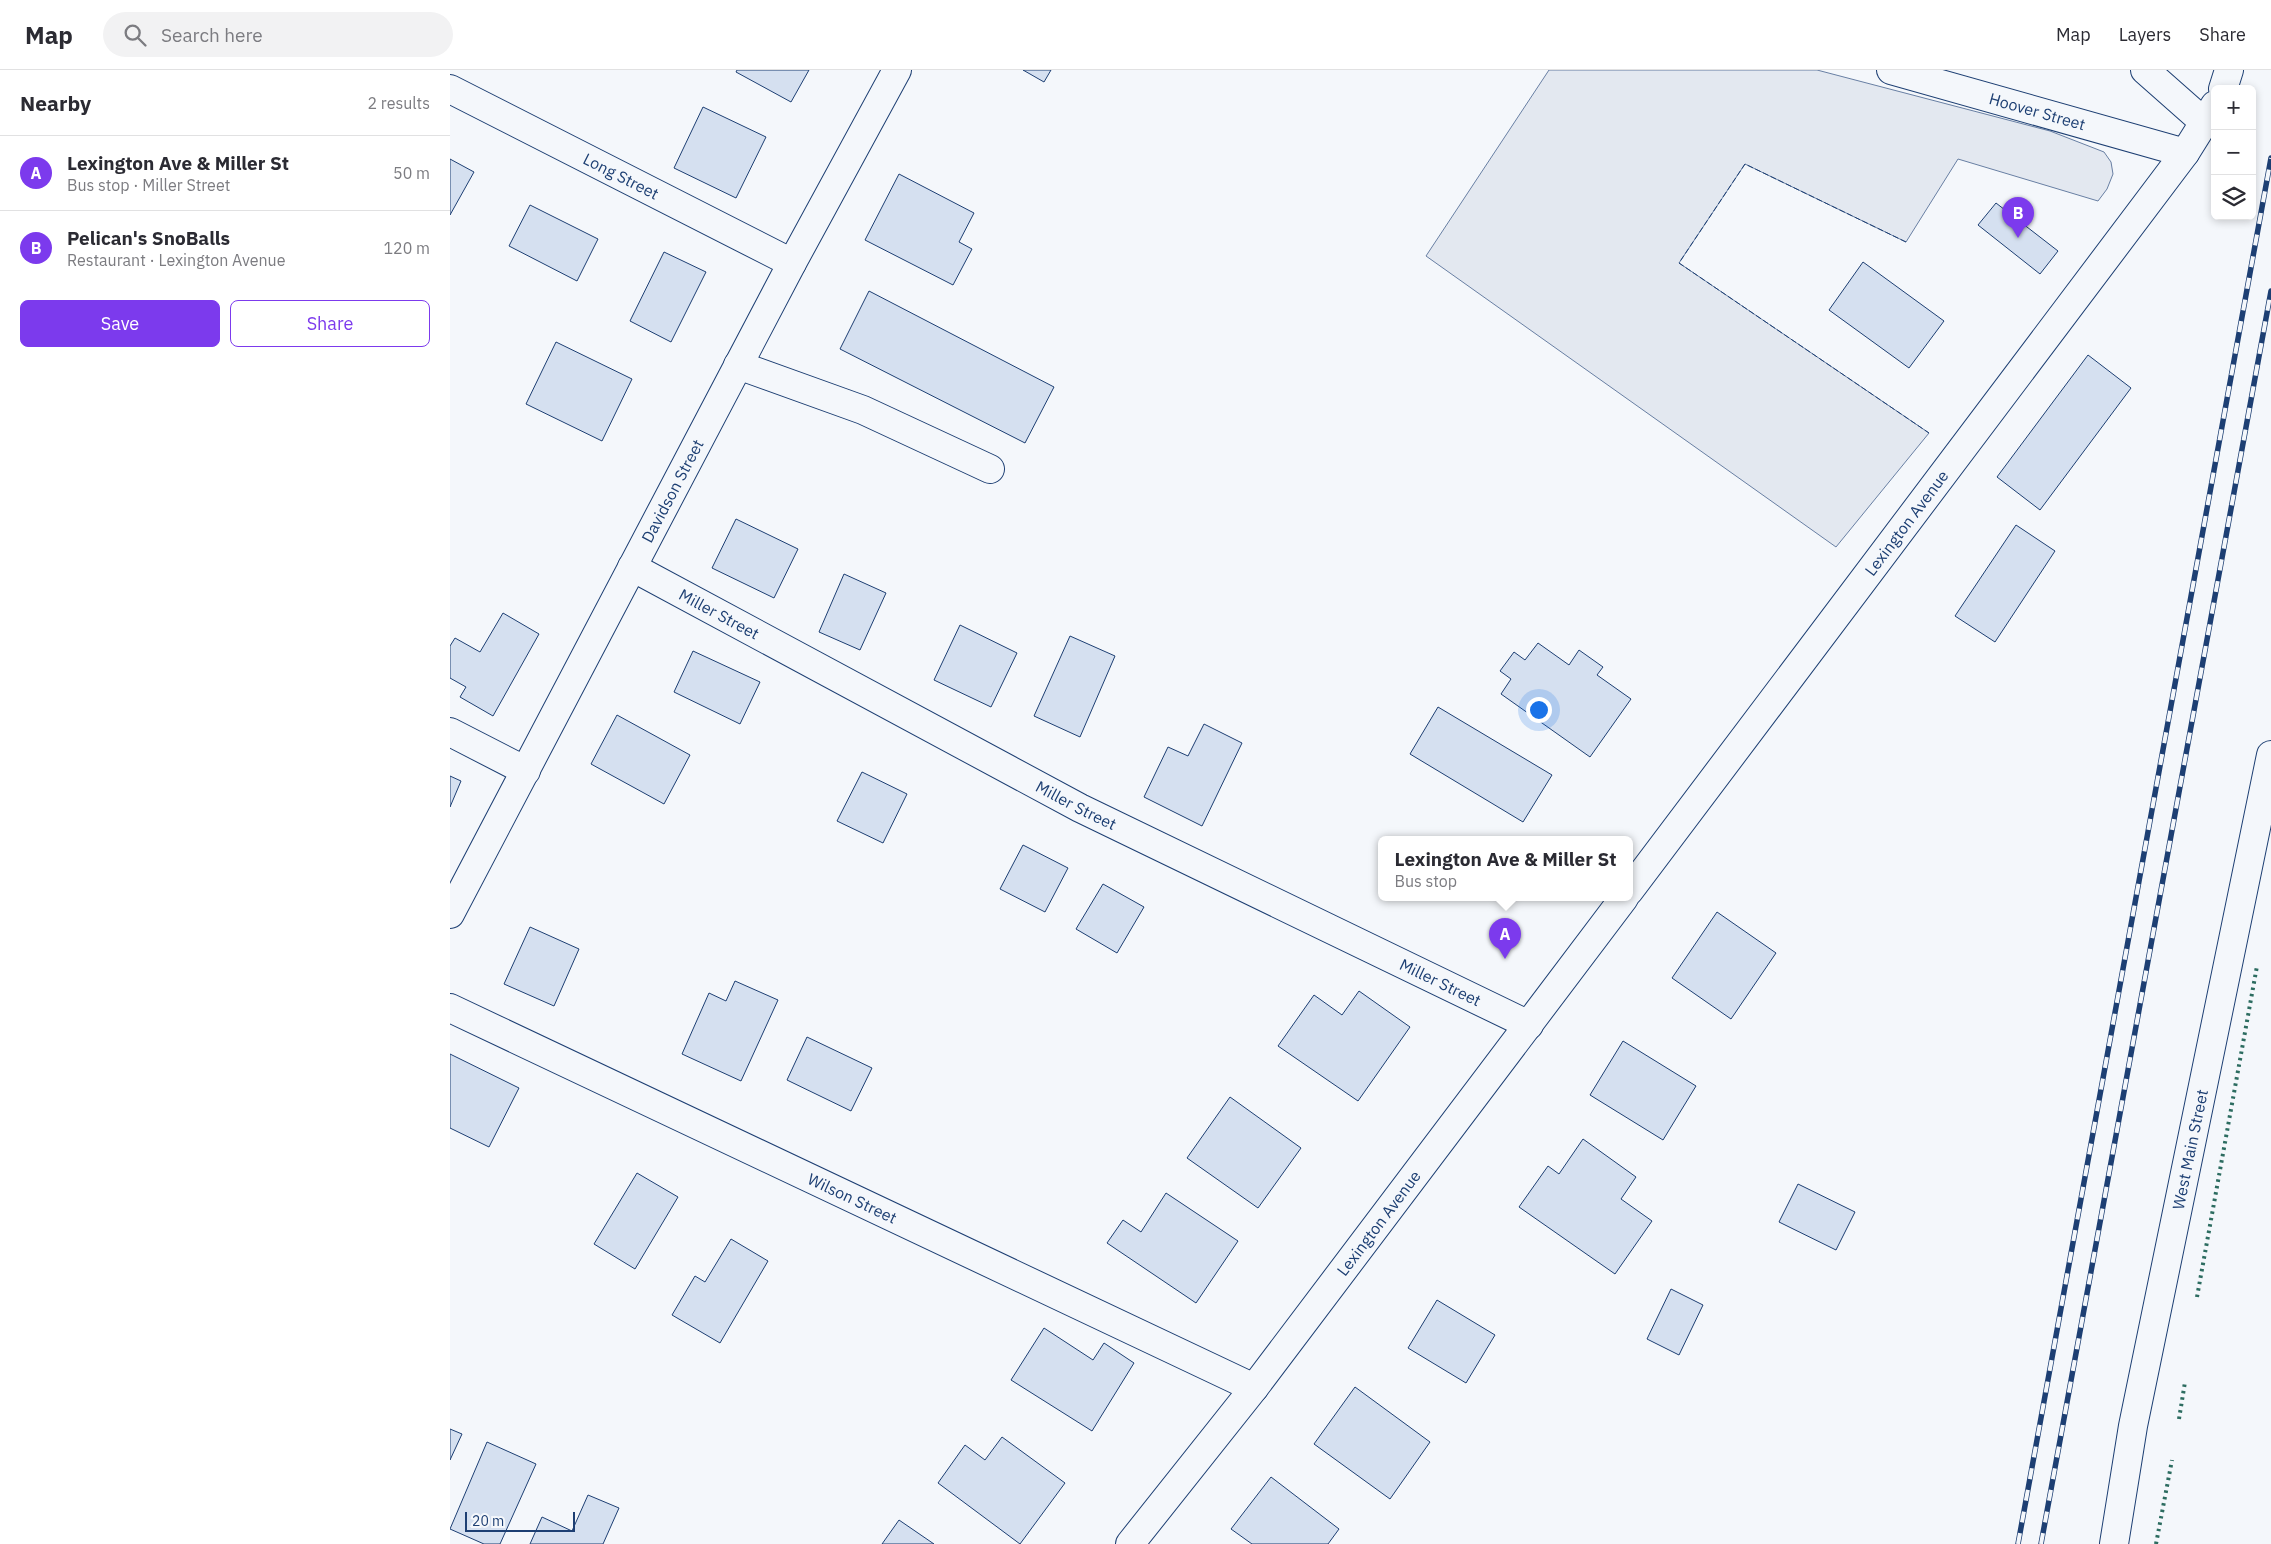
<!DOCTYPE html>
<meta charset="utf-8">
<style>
:root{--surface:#fff;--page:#f2f2f3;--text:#2b2b33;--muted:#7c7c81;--line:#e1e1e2;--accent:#7c3aed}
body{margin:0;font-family:"IBM Plex Sans",sans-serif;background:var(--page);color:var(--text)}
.controls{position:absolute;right:15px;top:15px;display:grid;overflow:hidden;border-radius:8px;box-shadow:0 2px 8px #0003}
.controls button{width:45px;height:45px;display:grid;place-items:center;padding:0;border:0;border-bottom:1px solid var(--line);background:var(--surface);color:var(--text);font:25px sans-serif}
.scale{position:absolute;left:15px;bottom:12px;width:110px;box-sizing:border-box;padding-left:5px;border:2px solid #1d3f73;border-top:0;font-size:14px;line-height:18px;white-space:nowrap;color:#1d3f73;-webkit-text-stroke:4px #f4f7fb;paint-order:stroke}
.you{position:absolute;left:1088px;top:639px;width:18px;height:18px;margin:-12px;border:4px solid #fff;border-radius:50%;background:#1a73e8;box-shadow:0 0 0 8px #1a73e833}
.badge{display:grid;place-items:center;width:32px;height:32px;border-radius:50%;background:var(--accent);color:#fff;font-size:16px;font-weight:700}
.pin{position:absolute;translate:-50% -41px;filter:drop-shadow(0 1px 2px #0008)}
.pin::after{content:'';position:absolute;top:26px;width:18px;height:15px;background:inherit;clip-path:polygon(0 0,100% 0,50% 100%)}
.popup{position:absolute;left:928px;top:766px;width:255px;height:65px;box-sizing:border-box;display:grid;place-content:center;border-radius:8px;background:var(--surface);filter:drop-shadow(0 1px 4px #0005);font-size:16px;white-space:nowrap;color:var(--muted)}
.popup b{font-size:19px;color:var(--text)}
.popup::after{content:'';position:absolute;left:50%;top:100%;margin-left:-10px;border:10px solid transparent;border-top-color:var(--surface)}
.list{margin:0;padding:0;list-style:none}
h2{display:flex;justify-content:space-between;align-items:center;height:65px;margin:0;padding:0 20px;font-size:21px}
h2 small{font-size:16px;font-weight:400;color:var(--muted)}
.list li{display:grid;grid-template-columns:32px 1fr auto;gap:15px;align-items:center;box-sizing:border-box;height:75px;padding:0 20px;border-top:1px solid var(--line)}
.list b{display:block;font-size:19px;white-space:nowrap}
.list p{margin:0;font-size:16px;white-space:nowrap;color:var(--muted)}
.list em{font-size:16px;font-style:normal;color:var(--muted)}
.actions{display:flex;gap:10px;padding:15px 20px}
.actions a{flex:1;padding:11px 0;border:1px solid var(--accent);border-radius:8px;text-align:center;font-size:18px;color:var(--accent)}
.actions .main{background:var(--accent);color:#fff}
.icon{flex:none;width:28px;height:28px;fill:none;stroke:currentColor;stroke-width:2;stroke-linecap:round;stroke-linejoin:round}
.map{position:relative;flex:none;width:1821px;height:1474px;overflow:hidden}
header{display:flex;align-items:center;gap:30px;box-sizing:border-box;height:70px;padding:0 25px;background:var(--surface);border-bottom:1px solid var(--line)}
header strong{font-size:24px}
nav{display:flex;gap:28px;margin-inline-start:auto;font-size:18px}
.search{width:350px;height:45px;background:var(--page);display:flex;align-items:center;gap:12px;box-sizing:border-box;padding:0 18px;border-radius:28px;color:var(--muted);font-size:19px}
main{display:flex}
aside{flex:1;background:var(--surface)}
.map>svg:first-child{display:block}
.parking{fill:#e3e8f0;stroke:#687fa3}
.building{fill:#d5e0f0;stroke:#1d3f73}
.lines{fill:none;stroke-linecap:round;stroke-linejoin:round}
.minor-casing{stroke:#1d3f73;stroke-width:30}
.major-casing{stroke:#1d3f73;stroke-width:30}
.minor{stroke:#f4f7fb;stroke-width:28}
.major{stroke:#f4f7fb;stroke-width:28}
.rail-casing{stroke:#1d3f73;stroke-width:5.5}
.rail{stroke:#f4f7fb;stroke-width:4;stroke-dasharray:11;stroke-linecap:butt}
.hedge{stroke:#2c6c60;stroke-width:4;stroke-dasharray:2.5 4;stroke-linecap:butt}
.fence{stroke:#1d3f73;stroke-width:1;stroke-dasharray:6 2.5;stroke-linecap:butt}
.labels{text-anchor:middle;stroke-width:4;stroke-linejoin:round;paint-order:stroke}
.street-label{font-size:16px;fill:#1d3f73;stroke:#f4f7fb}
</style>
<header>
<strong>Map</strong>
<div class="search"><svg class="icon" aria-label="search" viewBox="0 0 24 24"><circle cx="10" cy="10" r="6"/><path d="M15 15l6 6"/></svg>Search here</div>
<nav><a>Map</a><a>Layers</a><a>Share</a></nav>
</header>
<main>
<aside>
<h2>Nearby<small>2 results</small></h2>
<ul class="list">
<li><span class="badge">A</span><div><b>Lexington Ave &amp; Miller St</b><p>Bus stop · Miller Street</p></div><em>50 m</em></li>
<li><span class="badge">B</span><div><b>Pelican's SnoBalls</b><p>Restaurant · Lexington Avenue</p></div><em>120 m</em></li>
</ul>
<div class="actions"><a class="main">Save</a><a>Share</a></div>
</aside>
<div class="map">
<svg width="1821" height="1474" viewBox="0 0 1821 1474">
<rect width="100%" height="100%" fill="#f4f7fb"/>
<path class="parking" d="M1099,0H1367L1600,61L1654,82L1661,92L1663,104L1657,119L1648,131L1508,89L1456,172L1295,94L1229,193L1479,363L1386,477L976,186Z"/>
<g class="building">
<path d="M287,0H359L341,32L286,2Z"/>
<path d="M573,0H601L594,12Z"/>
<path d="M253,37L316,67L286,128L224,98Z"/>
<path d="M0,89L24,102L0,145Z"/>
<path d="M449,104L524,143L509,172L522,179L503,215L415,170Z"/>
<path d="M1546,133L1608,181L1590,204L1528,155Z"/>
<path d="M80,135L148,169L127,211L59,176Z"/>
<path d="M214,182L256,202L221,272L180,251Z"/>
<path d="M1413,192L1494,251L1459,298L1379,240Z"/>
<path d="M419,221L604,317L575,373L390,279Z"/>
<path d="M106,272L182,309L152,371L76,334Z"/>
<path d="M1638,285L1681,318L1590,440L1547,407Z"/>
<path d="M286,449L348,479L324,528L262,498Z"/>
<path d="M1566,455L1605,481L1545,572L1505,546Z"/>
<path d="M394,504L436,523L410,580L369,562Z"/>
<path d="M53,543L89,564L43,646L10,627L16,617L0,608V576L5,568L30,582Z"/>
<path d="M510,555L567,583L541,637L484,610Z"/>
<path d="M620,566L665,586L630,667L584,646Z"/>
<path d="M1088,573L1119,595L1129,580L1153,597L1147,605L1181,629L1140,687L1051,624L1061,609L1050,601L1064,582L1075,590Z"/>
<path d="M243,581L310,612L290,654L224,622Z"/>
<path d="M988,637L1102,705L1073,752L960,684Z"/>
<path d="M167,645L240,685L214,734L141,694Z"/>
<path d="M754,654L792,673L752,756L694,727L718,677L738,686Z"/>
<path d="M412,702L457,724L433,773L387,751Z"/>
<path d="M0,706L11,711L0,737Z"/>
<path d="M573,775L618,798L595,842L550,819Z"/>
<path d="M653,814L694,837L667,883L626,859Z"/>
<path d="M1267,842L1326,883L1281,949L1222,908Z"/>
<path d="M80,857L129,879L104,936L54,914Z"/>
<path d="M285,911L328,930L291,1011L232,984L259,923L276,931Z"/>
<path d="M909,921L960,957L908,1031L828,976L864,925L892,945Z"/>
<path d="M357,967L422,998L401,1041L337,1010Z"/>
<path d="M1173,971L1246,1016L1213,1070L1140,1025Z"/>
<path d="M0,984L69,1018L39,1077L0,1058Z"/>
<path d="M780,1027L851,1078L808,1138L737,1088Z"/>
<path d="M1133,1069L1186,1107L1171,1129L1202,1151L1165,1204L1069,1137L1098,1096L1109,1104Z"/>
<path d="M187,1103L228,1127L185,1199L144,1174Z"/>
<path d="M1348,1114L1405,1142L1386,1180L1329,1152Z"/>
<path d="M716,1123L788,1171L746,1233L657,1173L673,1150L691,1162Z"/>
<path d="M281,1169L318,1191L270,1273L222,1245L245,1206L255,1212Z"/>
<path d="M1221,1219L1253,1235L1229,1285L1197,1269Z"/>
<path d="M987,1230L1045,1265L1016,1313L958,1278Z"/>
<path d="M594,1258L643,1290L654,1273L684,1293L642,1361L561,1310Z"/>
<path d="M905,1317L980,1372L940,1429L864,1374Z"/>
<path d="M0,1359L12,1364L0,1390Z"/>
<path d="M552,1367L615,1413L570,1474L488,1413L515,1375L535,1390Z"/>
<path d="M37,1372L86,1394L50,1474H34L0,1459Z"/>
<path d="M821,1407L889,1459L878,1474H802L781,1459Z"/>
<path d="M138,1425L169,1438L153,1474H80L92,1447L122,1461Z"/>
<path d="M449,1450L484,1474H432Z"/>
</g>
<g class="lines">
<g class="minor-casing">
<g id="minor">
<path id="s1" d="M1441,0L1735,83"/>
<path d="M1695,0L1755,53"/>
<path id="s2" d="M0,19L342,193"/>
<path d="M288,295L413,340L540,399"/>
<path id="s3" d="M182,497L630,738L1079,955"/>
<path d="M0,662L76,701"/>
<path id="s4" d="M0,844L342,193L447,0"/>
<path id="s5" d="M0,938L804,1318"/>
<path id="s6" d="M1664,1474L1683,1356L1821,685"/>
</g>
</g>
<g class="major-casing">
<g id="major">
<path d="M1773,19L1779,0"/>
<path id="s7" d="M1179,821L1735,83L1765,35"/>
<path id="s8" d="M680,1474L804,1318L1174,828"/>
</g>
</g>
<use href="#minor" class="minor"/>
<use href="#major" class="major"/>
<g class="rail-casing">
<g id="rail">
<path d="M1568,1474L1821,88"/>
<path d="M1591,1474L1821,221"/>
</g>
</g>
<use href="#rail" class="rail"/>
<g class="hedge">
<path d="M1747,1227L1807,896"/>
<path d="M1729,1349L1735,1312"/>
<path d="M1706,1474L1722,1390"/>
</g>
<path class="fence" d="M1456,172L1295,94L1229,193L1479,363"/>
</g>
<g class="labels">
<g class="street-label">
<text dy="6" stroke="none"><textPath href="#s1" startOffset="152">Hoover Street</textPath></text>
<text dy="6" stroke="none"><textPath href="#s2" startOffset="192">Long Street</textPath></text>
<text dy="6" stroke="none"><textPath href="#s4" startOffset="478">Davidson Street</textPath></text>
<text dy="6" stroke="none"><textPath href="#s7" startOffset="461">Lexington Avenue</textPath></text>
<text dy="6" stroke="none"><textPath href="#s3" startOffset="99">Miller Street</textPath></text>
<text dy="6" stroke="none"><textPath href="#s3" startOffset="504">Miller Street</textPath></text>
<text dy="6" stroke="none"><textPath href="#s3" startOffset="909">Miller Street</textPath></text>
<text dy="6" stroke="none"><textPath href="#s6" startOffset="402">West Main Street</textPath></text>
<text dy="6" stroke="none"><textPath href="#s5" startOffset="445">Wilson Street</textPath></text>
<text dy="6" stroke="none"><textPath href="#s8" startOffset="406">Lexington Avenue</textPath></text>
</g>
</g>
</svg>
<div class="controls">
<button>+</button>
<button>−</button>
<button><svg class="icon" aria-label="layers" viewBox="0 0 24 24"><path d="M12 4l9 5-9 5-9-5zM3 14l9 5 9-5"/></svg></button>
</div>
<div class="scale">20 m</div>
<div class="you"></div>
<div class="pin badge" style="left:1055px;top:889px">A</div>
<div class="popup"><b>Lexington Ave &amp; Miller St</b>Bus stop</div>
<div class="pin badge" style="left:1568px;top:168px">B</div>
</div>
</main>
